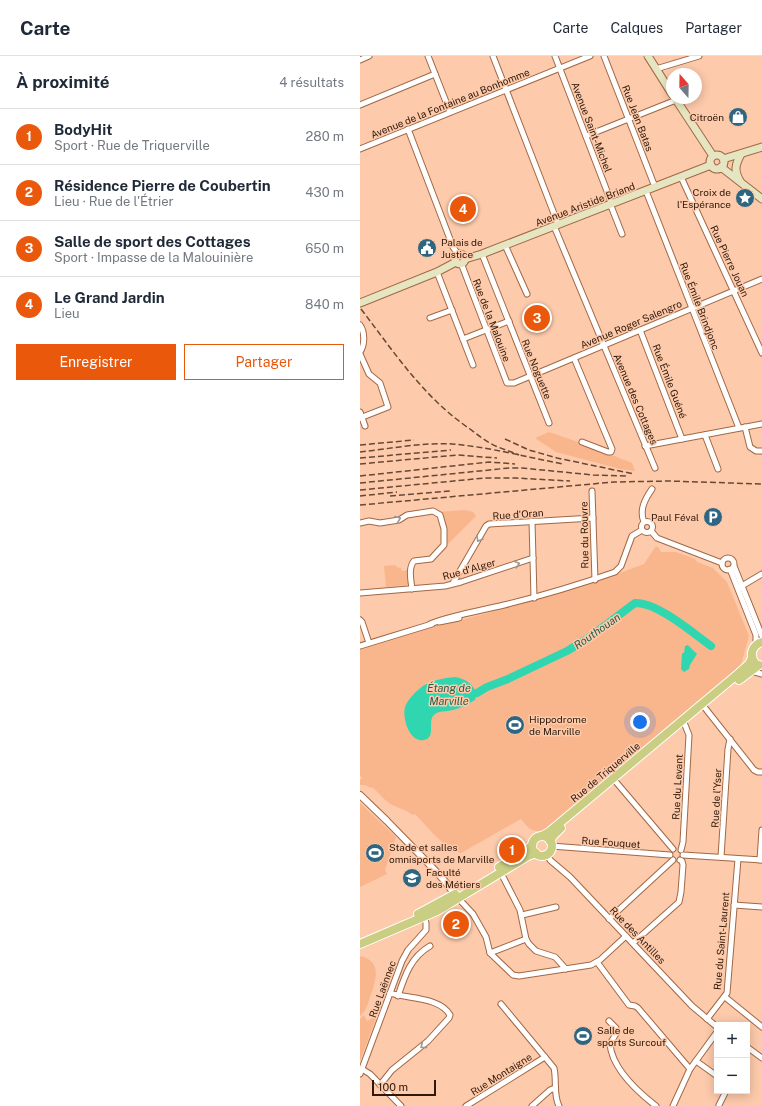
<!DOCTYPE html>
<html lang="fr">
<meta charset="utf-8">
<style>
:root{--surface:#fff;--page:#f2f2f3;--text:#1f2937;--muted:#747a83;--line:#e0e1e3;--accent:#ea580c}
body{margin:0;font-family:"Public Sans",sans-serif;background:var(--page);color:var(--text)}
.controls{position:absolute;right:12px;bottom:12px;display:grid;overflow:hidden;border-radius:0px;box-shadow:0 2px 10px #0003}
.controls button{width:36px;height:36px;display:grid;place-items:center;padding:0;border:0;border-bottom:1px solid var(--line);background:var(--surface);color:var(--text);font:20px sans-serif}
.compass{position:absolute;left:306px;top:12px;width:36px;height:36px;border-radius:50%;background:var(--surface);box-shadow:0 2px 10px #0003;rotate:340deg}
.scale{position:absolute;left:12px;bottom:10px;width:64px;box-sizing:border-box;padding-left:4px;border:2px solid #2f1809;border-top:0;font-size:11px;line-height:14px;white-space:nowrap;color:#2f1809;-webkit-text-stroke:3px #fdcaab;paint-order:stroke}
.you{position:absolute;left:280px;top:666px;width:14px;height:14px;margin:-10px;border:3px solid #fff;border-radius:50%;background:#1a73e8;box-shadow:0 0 0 6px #1a73e833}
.badge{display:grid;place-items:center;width:26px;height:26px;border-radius:50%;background:var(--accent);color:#fff;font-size:13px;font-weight:700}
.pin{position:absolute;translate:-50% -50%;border:2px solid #fff;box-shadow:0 1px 4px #0006}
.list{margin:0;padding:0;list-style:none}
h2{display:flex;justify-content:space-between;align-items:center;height:52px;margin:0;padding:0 16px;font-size:17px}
h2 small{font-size:13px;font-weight:400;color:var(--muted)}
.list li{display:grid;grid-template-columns:26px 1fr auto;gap:12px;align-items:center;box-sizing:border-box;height:56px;padding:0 16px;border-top:1px solid var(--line)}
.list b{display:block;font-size:15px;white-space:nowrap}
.list p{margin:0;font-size:13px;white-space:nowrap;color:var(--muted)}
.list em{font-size:13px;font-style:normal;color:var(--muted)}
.actions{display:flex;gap:8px;padding:12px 16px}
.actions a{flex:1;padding:9px 0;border:1px solid var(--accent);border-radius:0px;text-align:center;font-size:14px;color:var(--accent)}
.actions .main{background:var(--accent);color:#fff}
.map{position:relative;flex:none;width:402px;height:1050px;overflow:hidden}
header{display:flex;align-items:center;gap:24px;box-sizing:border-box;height:56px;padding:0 20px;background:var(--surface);border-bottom:1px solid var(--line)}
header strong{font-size:19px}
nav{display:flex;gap:22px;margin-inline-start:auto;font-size:14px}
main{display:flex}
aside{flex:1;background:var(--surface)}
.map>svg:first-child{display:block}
.green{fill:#f9b68d}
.water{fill:#30d6af}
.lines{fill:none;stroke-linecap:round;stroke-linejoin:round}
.river{stroke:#30d6af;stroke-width:8}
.minor-casing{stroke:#a16844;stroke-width:7}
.tertiary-casing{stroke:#a16844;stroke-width:8}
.secondary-casing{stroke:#a16844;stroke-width:9}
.primary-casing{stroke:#fff;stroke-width:10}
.minor{stroke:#fff;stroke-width:5}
.tertiary{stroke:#fff;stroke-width:6}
.secondary{stroke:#e5e6c1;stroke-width:7}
.primary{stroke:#cace82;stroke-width:8}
.rail{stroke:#674835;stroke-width:1.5;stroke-dasharray:6 3;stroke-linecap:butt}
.oneway{stroke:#a19790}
.labels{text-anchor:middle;stroke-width:3;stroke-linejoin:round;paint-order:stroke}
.street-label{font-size:10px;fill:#2f1809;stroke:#fdcaab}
.poi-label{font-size:10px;fill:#2f1809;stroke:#fdcaab;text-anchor:start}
.water-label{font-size:11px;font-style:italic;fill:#215f4e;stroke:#fdcaab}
</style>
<header>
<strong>Carte</strong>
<nav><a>Carte</a><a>Calques</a><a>Partager</a></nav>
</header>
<main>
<aside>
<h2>À proximité<small>4 résultats</small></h2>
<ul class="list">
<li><span class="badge">1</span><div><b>BodyHit</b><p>Sport · Rue de Triquerville</p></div><em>280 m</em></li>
<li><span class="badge">2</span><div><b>Résidence Pierre de Coubertin</b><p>Lieu · Rue de l'Étrier</p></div><em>430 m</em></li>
<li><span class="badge">3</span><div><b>Salle de sport des Cottages</b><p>Sport · Impasse de la Malouinière</p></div><em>650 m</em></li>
<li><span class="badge">4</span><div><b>Le Grand Jardin</b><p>Lieu</p></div><em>840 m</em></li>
</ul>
<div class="actions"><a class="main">Enregistrer</a><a>Partager</a></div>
</aside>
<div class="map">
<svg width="402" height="1050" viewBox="0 0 402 1050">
<rect width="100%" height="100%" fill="#fdcaab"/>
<g class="green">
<path d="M189,376L221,387L272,407L275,415L260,413L196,396L175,382Z"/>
<path d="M105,454L113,456L116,460L86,490L84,462L78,456Z"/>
<path d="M296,490L299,492L301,496H316L335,503L337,506L353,512L367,526L389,580L381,609L185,774C172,777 169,773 161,763L101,797C84,793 67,770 55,758L52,759C48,754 38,752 32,749C25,745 19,737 12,731L11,732L5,729H0V724L2,722L0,719V593L61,574L120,559L236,526L284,508Z"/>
<path d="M35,509L37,511L41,512L42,515L48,514L49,526L47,529L26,531L24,510Z"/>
<path d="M0,747L36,781L25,814L27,818L0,831Z"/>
<path d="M0,900C23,905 16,925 10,941C8,948 6,955 0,960Z"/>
<path d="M4,959L7,965L17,960L0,1005V963Z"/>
</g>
<g class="water">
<path d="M328,589L337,598L330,609L329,613L324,616L321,613L322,597H324L325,590Z"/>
<path d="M95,621C106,623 111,627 117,637L115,644C108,648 101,652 93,654C86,656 78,654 73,660C68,666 76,682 64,684C50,687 42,663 45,651C48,643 56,635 63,630C72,624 84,622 95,621Z"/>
</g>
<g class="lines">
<path class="river" d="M117,637L127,631L148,623L207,595L227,583L275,547C297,546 333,577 351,590"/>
<g class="minor-casing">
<g id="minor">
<path d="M68,0L90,56"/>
<path d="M133,0L198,168"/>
<path d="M195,0L250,143L251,150L262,178"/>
<path d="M244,0L295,131"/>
<path d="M0,4L9,0"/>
<path d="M296,13L339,0"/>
<path d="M0,49L75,18"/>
<path d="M48,73L93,191L98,198"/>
<path d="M226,80L316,44"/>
<path d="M0,93L230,0"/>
<path d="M321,121L402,297"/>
<path d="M286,135L379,372"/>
<path d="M194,170L295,412"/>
<path d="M145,189L167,238"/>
<path d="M122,198L189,367"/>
<path d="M101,207L147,327H154L402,223"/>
<path d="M77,216L113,309"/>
<path d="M70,262L92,254"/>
<path d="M0,269C5,276 5,289 0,296"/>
<path d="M280,274L322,383"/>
<path d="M103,283L149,265"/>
<path d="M0,298L9,318L20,327L28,351L0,362"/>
<path d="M214,302L252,393L251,396H248L222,386"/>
<path d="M0,356L5,370"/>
<path d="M385,371L390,391L396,395H402"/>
<path d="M345,379L358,413"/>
<path d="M285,390L402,368"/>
<path d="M232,435L235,524"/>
<path d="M172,465L174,542"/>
<circle cx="287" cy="471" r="5.5"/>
<path d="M284,466C279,454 285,443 292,433"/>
<path d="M0,467L9,465L20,467L39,464L47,459L73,455L80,459L84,473V489L71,503L54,505C48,512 51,524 52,533"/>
<path d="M291,475L297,482L362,507"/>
<circle cx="368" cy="508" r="6"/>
<path d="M374,510L402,580"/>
<path d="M370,513L396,579V589"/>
<path d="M93,527L126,470L129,468L233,462"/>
<path d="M380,531L402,518"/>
<path d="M0,537L85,530L101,526L173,502"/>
<path d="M0,564L2,566L9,587"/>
<path d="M79,566L99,562"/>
<path d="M70,568C93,559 119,555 144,549C181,540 218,529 255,516L261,510L272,480L282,474"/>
<path d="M0,590L72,568"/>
<path d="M391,615L402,618"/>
<path d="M345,652L394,714L398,716H402"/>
<path d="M256,726L313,793"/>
<path d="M191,790L310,799"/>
<path d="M321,794L323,786L329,679L325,669"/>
<path d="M187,798L190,804L210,821L332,950L357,971"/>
<path d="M323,799L402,804"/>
<path d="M361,801L368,693L370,683"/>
<path d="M400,804L402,774"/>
<path d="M141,817L160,854L166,883L169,888L176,895L195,901L206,913"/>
<path d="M98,842L113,858L126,881L130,897L153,919L159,920L231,909L240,904L266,880"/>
<path d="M374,849L402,851"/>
<path d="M162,859L196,851"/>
<path d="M249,863L313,804"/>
<path d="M273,887L319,846L321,836L323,809L322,805L320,804"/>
<path d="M130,897L166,883"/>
<path d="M237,906L269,949L275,950L278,952L330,1013"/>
<path d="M38,940C45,919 51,901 70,890"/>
<path d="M365,941L402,971"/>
<path d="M141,948L194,1012C197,1025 193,1038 199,1050"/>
<path d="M347,963L367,937L378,803"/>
<path d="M249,965L256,972L257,976L250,988C252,1012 278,1036 296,1050"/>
<path d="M387,991L402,1002"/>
<path d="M336,1005L357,1020"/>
<path d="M2,1013L10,1018L41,1050"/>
<path d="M0,1018L42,905L48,894L66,874V867L64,860"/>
<path d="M20,1029L32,1014L68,985L89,962L90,959C80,941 48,943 30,937"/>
<path d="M359,1049L366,1035"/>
<path d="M106,1050L185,1001"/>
<path d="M172,1050L190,1034L195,1032"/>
<path d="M313,1050L330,1013L357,976"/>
</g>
</g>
<g class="tertiary-casing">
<path id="tertiary" d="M0,739L27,765L67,806L83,823L97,841"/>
</g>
<g class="secondary-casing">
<g id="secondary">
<path d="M288,0L312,38"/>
<path d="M315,42L353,100"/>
<circle cx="357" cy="106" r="7"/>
<path d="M363,103L402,91"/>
<path d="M361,111L402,143"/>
<path d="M380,125C374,115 375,109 381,98"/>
<circle cx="100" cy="203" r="5"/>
<path d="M105,203L122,198L351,109"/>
<path d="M0,247L77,216L96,206"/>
</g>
</g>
<g class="primary-casing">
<g id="primary">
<path d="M395,607C389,599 392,589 402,586"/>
<path d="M379,624L399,609"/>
<path d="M182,780L189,776L379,617L389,608L392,602"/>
<circle cx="182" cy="790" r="10"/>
<path d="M190,785L193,780L201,772"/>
<path d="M139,811L172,790"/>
<path d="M58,858L95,838"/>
<path d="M0,888L77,855L168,800L176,797"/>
</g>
</g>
<use href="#minor" class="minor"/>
<use href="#tertiary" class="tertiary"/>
<use href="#secondary" class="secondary"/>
<use href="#primary" class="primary"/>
<g class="rail">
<path d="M1,253C34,296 64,342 110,373C119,380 128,387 138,391C145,394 152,396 159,399"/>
<path d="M145,383L169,394L197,402L274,418"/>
<path d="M0,389L54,384"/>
<path d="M0,396C29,393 63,386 92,388C129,391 166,401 203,408"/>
<path d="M0,402L91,394"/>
<path d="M0,408L97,399L137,402"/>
<path d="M0,420L129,406L155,408"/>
<path d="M0,427L149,412H162L233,419L267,420"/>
<path d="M0,434L125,422H156L210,425"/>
<path d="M0,440L37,436"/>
<path d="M30,440L90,435"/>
<path d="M0,449L254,426L309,425L402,428"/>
</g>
</g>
<defs><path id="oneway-chevron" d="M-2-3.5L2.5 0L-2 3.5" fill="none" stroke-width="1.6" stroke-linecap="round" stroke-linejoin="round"/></defs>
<g class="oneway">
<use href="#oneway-chevron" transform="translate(38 463) rotate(-21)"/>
<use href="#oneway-chevron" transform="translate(119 483) rotate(120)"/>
<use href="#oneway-chevron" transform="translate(157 508) rotate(-18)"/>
<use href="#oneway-chevron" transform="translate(63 990) rotate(142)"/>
</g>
<defs>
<g id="shop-disc" transform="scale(1)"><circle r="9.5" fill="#2e6580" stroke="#fdcaab"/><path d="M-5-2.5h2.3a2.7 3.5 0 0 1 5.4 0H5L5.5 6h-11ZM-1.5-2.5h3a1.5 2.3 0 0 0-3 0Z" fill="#fff"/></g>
<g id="sight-disc" transform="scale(1)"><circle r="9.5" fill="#2e6580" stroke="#fdcaab"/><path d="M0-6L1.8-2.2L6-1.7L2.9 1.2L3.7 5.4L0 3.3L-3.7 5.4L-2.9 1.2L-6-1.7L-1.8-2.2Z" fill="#fff"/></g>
<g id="civic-disc" transform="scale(1)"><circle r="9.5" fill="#2e6580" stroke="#fdcaab"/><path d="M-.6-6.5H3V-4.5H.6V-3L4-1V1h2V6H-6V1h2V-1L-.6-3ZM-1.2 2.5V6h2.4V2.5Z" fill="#fff"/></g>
<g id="parking-disc" transform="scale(1)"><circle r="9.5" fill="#2e6580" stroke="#fdcaab"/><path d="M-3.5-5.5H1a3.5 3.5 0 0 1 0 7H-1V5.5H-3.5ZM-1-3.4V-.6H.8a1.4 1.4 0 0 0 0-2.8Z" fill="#fff"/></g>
<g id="stadium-disc" transform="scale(1)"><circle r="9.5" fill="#2e6580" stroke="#fdcaab"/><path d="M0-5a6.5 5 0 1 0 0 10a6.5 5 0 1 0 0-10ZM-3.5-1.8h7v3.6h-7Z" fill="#fff"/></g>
<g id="university-disc" transform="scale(1)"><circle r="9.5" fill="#2e6580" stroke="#fdcaab"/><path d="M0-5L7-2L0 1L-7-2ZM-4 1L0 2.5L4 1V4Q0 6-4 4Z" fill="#fff"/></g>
</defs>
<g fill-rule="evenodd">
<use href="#shop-disc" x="378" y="61"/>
<use href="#sight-disc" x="385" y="142"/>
<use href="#civic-disc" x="67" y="192"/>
<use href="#parking-disc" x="353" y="461"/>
<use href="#stadium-disc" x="155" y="669"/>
<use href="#stadium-disc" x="15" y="797"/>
<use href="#university-disc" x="52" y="822"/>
<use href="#stadium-disc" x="223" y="980"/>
</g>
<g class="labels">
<g class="street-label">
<text transform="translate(90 47) rotate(-22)" y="4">Avenue de la Fontaine au Bonhomme</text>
<text transform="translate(278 62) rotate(69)" y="4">Rue Jean Batas</text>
<text transform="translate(232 71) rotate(69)" y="4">Avenue Saint-Michel</text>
<text transform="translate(225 148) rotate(-21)" y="4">Avenue Aristide Briand</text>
<text transform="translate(370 205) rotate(65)" y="4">Rue Pierre Jouan</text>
<text transform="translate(340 250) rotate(69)" y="4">Rue Émile Brindjonc</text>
<text transform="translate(132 264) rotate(69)" y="4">Rue de la Malouine</text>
<text transform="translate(271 268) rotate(-23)" y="4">Avenue Roger Salengro</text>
<text transform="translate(177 313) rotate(68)" y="4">Rue Noguette</text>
<text transform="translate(310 325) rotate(69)" y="4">Rue Émile Guéné</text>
<text transform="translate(276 343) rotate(67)" y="4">Avenue des Cottages</text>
<text transform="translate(158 458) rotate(-4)" y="4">Rue d'Oran</text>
<text transform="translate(224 479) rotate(-91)" y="4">Rue du Rouvre</text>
<text transform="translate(109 513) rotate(-16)" y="4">Rue d'Alger</text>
<text transform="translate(245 716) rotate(-40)" y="4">Rue de Triquerville</text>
<text transform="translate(317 731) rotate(-87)" y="4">Rue du Levant</text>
<text transform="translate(356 742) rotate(-87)" y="4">Rue de l'Yser</text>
<text transform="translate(251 786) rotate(4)" y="4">Rue Fouquet</text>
<text transform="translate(278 879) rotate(46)" y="4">Rue des Antilles</text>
<text transform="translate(361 885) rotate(-85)" y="4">Rue du Saint-Laurent</text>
<text transform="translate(22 933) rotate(-70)" y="4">Rue Laënnec</text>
<text transform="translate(141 1018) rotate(-32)" y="4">Rue Montaigne</text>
</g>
<g class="poi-label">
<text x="364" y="65" text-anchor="end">Citroën</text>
<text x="371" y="140" text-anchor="end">Croix de<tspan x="371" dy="12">l'Espérance</tspan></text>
<text x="81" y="190">Palais de<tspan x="81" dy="12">Justice</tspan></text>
<text x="339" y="465" text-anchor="end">Paul Féval</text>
<text x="169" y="667">Hippodrome<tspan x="169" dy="12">de Marville</tspan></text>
<text x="29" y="795">Stade et salles<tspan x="29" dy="12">omnisports de Marville</tspan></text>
<text x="66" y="820">Faculté<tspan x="66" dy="12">des Métiers</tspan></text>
<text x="237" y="978">Salle de<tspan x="237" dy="12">sports Surcouf</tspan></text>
</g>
<g class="water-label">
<text transform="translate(237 575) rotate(-35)" y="4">Routhouan</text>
<text x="89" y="636">Étang de<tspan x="89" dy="13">Marville</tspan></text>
</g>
</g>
</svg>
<div class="controls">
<button>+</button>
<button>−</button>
</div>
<svg class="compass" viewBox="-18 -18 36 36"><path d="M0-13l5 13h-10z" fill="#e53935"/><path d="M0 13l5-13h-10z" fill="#747a83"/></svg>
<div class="scale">100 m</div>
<div class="you"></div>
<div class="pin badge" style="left:152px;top:794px">1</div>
<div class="pin badge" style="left:96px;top:868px">2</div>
<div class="pin badge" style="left:177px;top:262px">3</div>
<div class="pin badge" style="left:103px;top:153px">4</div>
</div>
</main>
